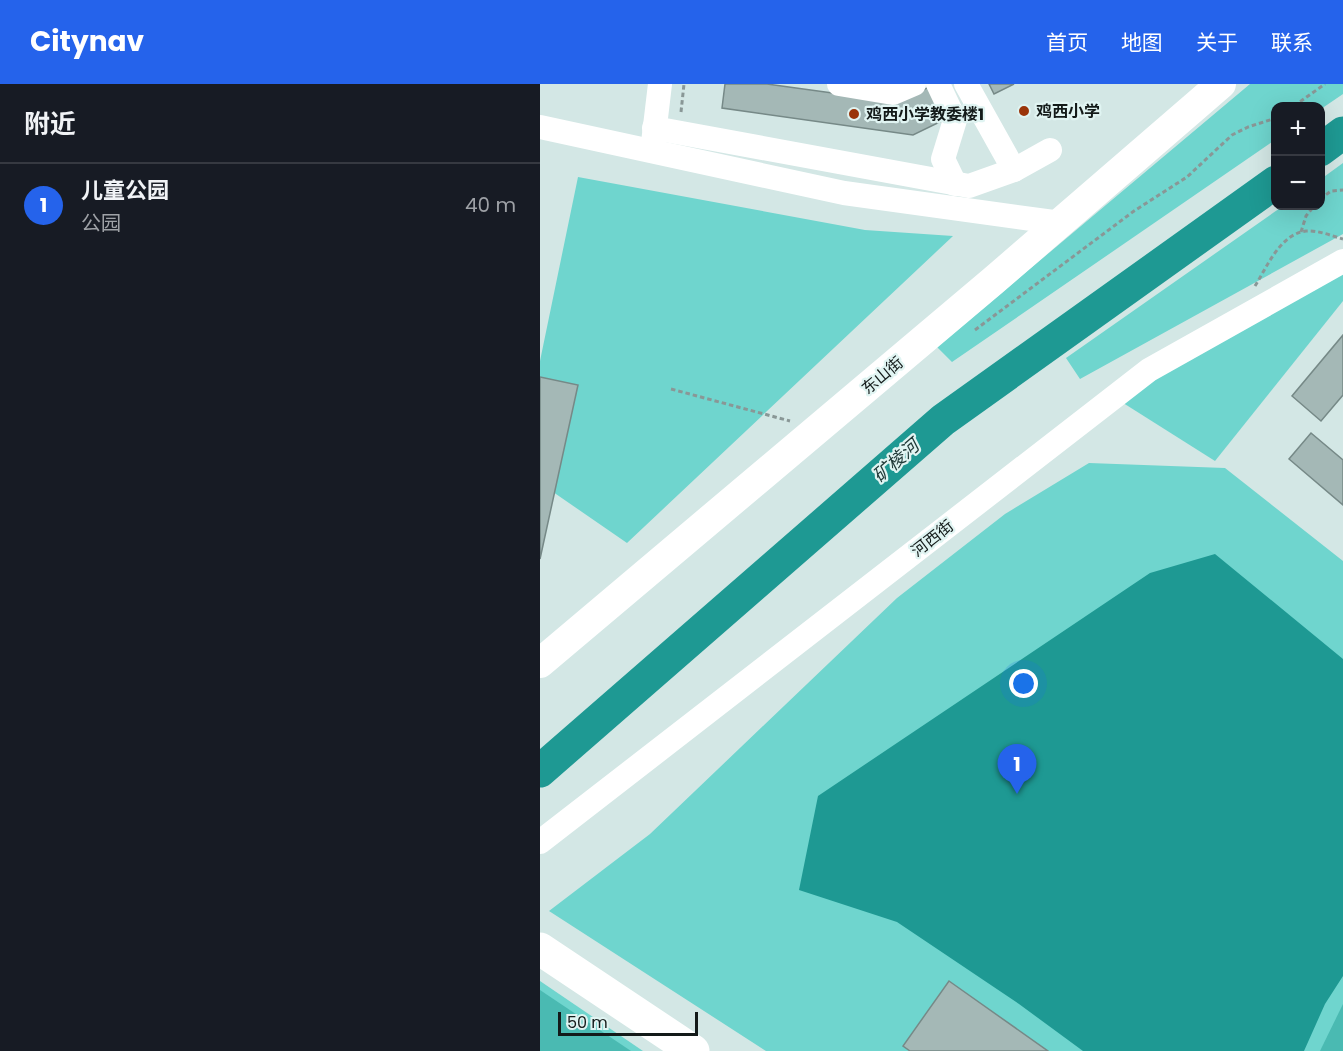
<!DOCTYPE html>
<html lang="zh">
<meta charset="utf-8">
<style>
:root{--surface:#171b24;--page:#242831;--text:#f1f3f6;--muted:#9ea1a6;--line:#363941;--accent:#2563eb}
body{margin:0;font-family:Poppins,"Noto Sans SC",sans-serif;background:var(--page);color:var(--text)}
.controls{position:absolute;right:18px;top:18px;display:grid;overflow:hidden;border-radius:12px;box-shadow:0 6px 24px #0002}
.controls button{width:54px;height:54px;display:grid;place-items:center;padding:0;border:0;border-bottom:2px solid var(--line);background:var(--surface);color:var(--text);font:30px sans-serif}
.scale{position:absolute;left:18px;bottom:15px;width:140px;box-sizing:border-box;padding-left:6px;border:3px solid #131a19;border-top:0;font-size:16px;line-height:21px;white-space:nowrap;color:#131a19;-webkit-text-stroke:4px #e0f4f2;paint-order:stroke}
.you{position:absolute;left:484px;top:600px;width:21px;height:21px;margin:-15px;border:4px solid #fff;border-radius:50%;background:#1a73e8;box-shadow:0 0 0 9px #1a73e833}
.badge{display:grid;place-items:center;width:39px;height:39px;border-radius:50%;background:var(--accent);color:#fff;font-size:20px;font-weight:700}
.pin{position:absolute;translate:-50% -50px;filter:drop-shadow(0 2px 3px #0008)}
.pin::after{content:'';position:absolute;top:32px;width:21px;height:18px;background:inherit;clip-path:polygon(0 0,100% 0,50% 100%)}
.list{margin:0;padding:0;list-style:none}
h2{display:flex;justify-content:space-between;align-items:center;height:78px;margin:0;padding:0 24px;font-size:26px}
h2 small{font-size:20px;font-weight:400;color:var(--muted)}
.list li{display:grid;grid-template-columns:39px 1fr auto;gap:18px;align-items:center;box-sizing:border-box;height:84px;padding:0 24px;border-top:2px solid var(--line)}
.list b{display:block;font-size:22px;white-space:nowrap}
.list p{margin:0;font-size:20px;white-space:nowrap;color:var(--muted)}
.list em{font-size:20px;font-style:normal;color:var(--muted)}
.map{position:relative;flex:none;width:803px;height:967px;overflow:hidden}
header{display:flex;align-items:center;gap:36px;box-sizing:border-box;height:84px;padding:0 30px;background:var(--accent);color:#fff}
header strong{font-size:28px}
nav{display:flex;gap:33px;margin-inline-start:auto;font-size:21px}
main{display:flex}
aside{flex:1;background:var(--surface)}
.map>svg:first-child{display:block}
.green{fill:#6fd5ce}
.forest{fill:#4abab2}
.water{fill:#1e9993}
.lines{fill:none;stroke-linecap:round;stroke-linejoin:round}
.river{stroke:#1e9993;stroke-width:33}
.building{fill:#a4b8b6;stroke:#768987;stroke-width:1.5}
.path{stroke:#899796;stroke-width:3;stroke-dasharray:4.5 3;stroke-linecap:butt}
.minor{stroke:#fff;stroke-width:24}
.major{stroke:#fff;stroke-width:30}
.highway{stroke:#fff;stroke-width:33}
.poi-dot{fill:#9a3409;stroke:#e0f4f2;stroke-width:2}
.labels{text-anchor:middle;stroke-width:4.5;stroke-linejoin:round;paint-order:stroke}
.poi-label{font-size:16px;font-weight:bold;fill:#131a19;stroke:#e0f4f2;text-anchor:start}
.street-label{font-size:16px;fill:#131a19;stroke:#e0f4f2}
.water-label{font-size:18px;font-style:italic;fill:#213a38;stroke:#e0f4f2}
</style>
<header>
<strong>Citynav</strong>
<nav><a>首页</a><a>地图</a><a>关于</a><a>联系</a></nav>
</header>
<main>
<aside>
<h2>附近<small></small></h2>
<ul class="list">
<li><span class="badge">1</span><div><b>儿童公园</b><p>公园</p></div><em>40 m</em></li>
</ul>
</aside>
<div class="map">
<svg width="803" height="967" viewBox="0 0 803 967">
<rect width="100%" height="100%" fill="#d3e7e5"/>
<g class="green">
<path d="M710,0H803V10L781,25L780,22H736L735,56L412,278L397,263Z"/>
<path d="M803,79V150L540,295L526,274L743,122H780L781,95Z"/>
<path d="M38,93L325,146L413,152L87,459L0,399V277Z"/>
<path d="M803,186V217L675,377L580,317L617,287Z"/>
<path d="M549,379L685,384L803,477V967H226L9,827L110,750L357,514L465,430Z"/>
<path d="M0,897L103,967H0Z"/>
</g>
<g class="forest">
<path d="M0,906L91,967H0Z"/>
<path d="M803,920V967H780Z"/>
</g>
<path class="water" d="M675,470L803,575V892L785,920L764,967H543L479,920L357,838L259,806L278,712L610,489Z"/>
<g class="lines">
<g class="river">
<path d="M780,66L803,49"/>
<path d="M0,687L403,336L736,98"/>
</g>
</g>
<g class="building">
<path d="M185,0H227L358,18L389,3L404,36L373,51L182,24Z"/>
<path d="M449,0H474L454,10Z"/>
<path d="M803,251V311L781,337L752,312Z"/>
<path d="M0,293L38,301L0,475Z"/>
<path d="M771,349L803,376V421L749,375Z"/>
<path d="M409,897L508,967H370L363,962Z"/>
</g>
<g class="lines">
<g class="path">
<path d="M754,22L785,0"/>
<path d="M141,28L144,0"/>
<path d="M780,115L791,107L803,106"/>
<path d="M761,148L766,132L774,122"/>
<path d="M715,202C727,183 740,150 766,147C778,146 792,152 803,155"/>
<path d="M435,246L594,127L647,93L692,51L708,43L736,34"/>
<path d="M131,305L250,337"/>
</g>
<g class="minor">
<path d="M299,0L353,9L374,0"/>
<path d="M398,0L415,36L403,75L415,100"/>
<path d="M426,0L474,86"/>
<path d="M0,43L304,109L521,139"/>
<path d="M114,44L429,102L474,86L510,66"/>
<path d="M113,59L120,0"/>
<path d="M0,758L609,286L803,177"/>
</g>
<path class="major" d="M0,579L453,197L681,0"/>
<path class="highway" d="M0,865L153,967"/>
</g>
<g class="poi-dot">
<circle cx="484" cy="27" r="6"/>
<circle cx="314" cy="30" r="6"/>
</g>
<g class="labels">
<g class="poi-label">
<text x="496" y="33">鸡西小学</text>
<text x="326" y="36">鸡西小学教委楼1</text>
</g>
<g class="street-label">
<text transform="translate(342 291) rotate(-40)" y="6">东山街</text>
<text transform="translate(392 454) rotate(-38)" y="6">河西街</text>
</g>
<g class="water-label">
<text transform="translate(356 377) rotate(-41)" y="6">矿棱河</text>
</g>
</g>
</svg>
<div class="controls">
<button>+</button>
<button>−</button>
</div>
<div class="scale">50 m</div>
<div class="you"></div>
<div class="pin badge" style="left:477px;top:710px">1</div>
</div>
</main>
